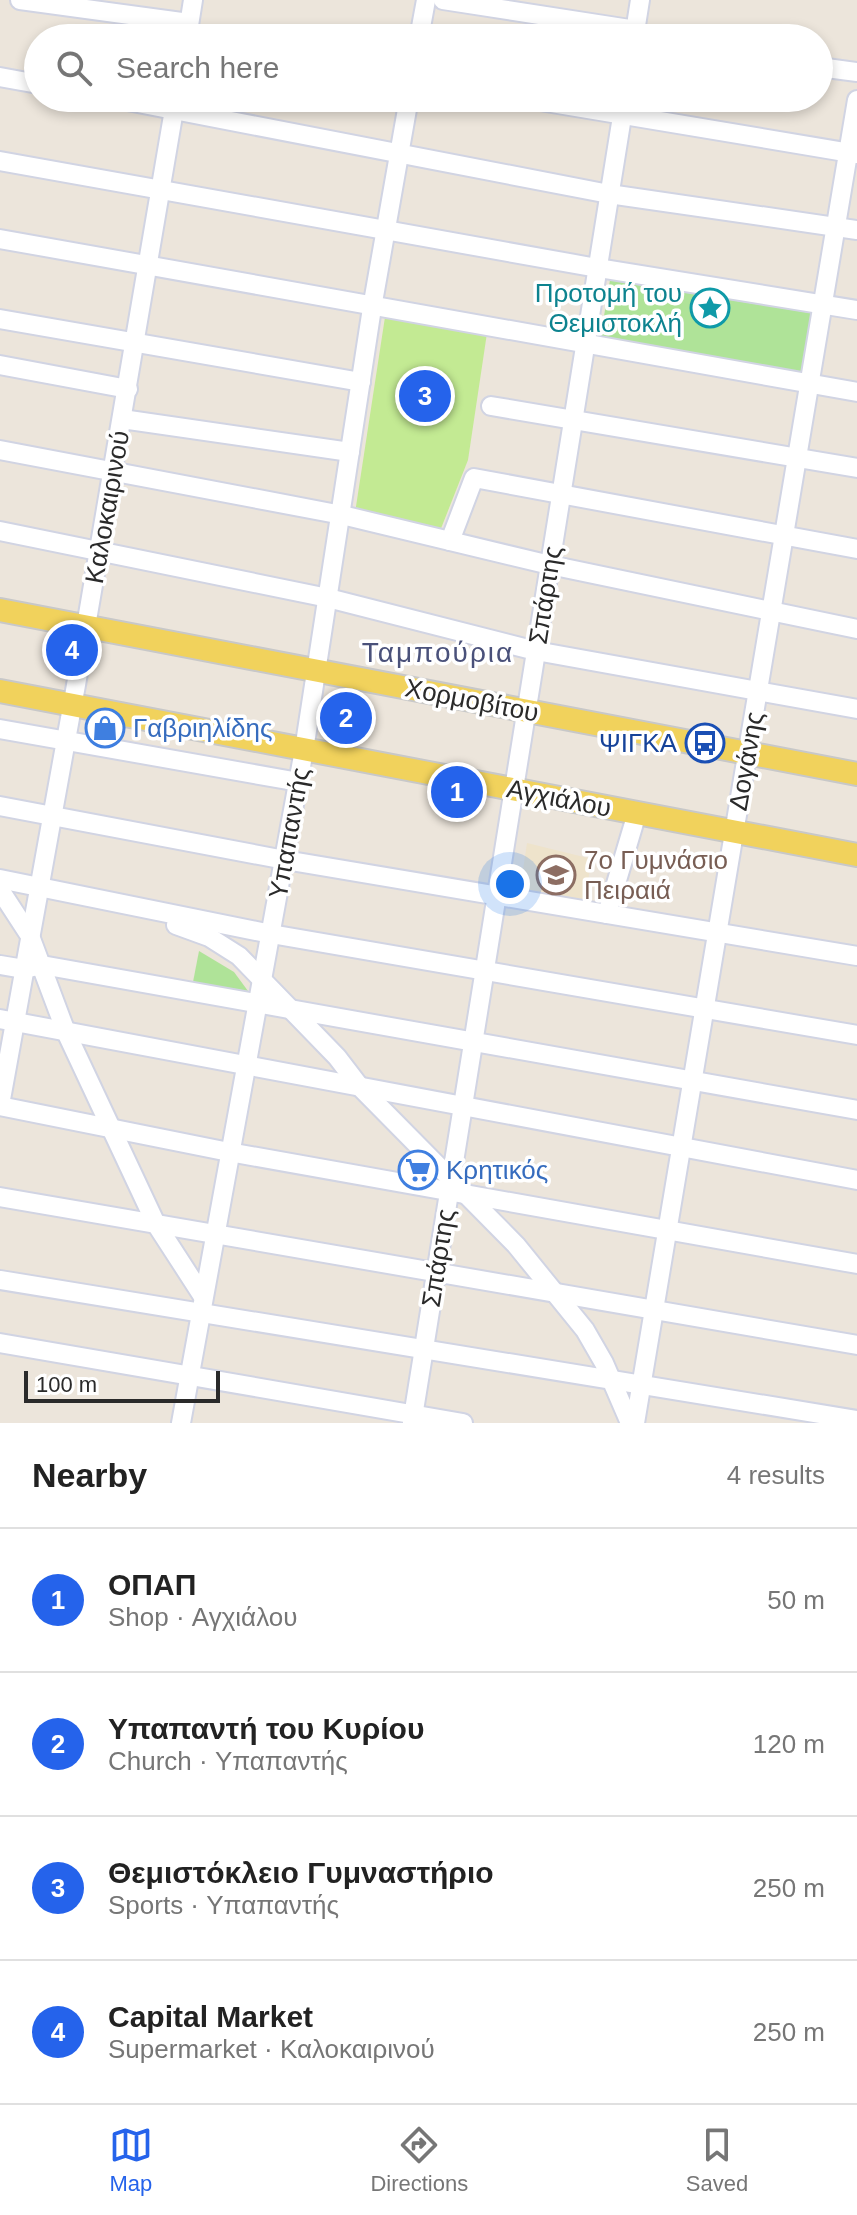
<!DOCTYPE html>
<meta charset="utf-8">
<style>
:root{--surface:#fff;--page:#f2f2f2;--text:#222;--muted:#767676;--line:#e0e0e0;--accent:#2563eb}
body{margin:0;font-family:Helvetica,sans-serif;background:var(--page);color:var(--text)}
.scale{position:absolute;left:24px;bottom:20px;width:196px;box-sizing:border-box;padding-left:8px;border:4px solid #2a2a2a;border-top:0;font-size:22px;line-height:28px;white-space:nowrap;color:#2a2a2a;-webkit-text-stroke:6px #fff;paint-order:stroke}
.you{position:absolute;left:510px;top:884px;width:28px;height:28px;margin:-20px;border:6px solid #fff;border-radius:50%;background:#1a73e8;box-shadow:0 0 0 12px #1a73e833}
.badge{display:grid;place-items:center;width:52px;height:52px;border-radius:50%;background:var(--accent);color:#fff;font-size:26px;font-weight:700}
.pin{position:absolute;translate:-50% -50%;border:4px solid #fff;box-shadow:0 2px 8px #0006}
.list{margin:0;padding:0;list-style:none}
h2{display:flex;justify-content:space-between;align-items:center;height:104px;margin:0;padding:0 32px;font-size:34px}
h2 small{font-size:26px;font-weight:400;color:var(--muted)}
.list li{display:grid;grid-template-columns:52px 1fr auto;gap:24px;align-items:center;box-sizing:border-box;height:144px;padding:0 32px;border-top:2px solid var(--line)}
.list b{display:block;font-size:30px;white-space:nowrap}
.list p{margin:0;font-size:26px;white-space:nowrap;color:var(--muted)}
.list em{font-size:26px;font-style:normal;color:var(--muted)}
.icon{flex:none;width:44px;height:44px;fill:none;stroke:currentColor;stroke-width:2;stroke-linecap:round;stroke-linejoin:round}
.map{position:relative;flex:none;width:857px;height:1423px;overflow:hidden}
.search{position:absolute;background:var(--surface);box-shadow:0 4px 12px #0003;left:24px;right:24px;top:24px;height:88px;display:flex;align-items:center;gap:20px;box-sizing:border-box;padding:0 28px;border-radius:44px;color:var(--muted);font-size:30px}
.sheet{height:680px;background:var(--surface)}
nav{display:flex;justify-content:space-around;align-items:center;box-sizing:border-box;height:112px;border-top:2px solid var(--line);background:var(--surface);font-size:22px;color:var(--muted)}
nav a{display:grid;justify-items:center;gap:4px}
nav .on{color:var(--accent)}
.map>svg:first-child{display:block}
.education{fill:#eee3cb}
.green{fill:#afe398}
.pitch{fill:#c3ea93}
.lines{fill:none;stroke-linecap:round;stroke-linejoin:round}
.minor-casing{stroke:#d1d4e3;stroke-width:22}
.major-casing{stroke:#c8c8c8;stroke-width:26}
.minor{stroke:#fff;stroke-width:18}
.major{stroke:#f1d25c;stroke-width:22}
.labels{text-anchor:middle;stroke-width:7;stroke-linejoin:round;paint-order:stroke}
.culture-label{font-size:26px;fill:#0d838f;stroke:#fff;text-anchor:end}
.street-label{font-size:26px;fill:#2a2a2a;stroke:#fff}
.shop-label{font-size:26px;fill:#366cbe;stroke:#fff;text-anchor:start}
.transit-label{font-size:26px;fill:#164399;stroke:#fff;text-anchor:end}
.education-label{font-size:26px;fill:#785e54;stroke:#fff;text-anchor:start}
.neighbourhood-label{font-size:28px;letter-spacing:2px;fill:#4a517a;stroke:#fff}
</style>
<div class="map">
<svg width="857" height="1423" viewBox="0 0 857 1423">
<rect width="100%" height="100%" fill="#ece5db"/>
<path class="education" d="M527,843L592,859L584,902L520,890Z"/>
<g class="green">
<path d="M610,280L816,314L806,373L600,340Z"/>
<path d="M199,951L234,972L248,991L193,982Z"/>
</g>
<path class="pitch" d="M385,317L487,333L468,460L440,531L355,513Z"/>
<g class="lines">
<g class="minor-casing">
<g id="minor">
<path d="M20,0L189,23"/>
<path d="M443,0L636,30"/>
<path d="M187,38L193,0"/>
<path d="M419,38L426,0"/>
<path d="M634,38L640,0"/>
<path d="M819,67L857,72"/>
<path d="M0,77L38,84"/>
<path d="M112,98L609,194L857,230"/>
<path d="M522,98L857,154"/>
<path d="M0,161L586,266L857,310"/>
<path d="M0,239L857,392"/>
<path d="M0,319L361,382"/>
<path d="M0,365L128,389"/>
<path d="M491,406L857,468"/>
<path d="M122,419L350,452"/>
<path d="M0,450L342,515L550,565L857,629"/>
<path d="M0,531L328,598L536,651L857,709"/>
<path d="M450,541L474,478L857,549"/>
<path d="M0,729L299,782"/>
<path d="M0,806L285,860L857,956"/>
<path d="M0,879L271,934L857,1035"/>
<path d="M0,890L30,936L66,1032L156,1224L202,1295"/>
<path d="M607,914L637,813"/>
<path d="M176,925L209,937L239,956L337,1057L360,1087L516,1245L585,1330L604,1363L630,1423"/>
<path d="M0,965L24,969L42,965L857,1110"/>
<path d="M0,1019L857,1180"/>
<path d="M0,1105L76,685L176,98"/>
<path d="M0,1106L229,1152L857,1264"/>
<path d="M0,1197L857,1345"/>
<path d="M0,1280L857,1420"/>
<path d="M0,1343L463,1423"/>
<path d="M181,1423L304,750L372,308L409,98"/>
<path d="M412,1423L625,98"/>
<path d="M635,1423L857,100"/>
</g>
</g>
<g class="major-casing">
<g id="major">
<path d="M0,610L857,774"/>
<path d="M0,691L857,855"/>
</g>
</g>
<use href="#minor" class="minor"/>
<use href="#major" class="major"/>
</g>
<defs>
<g id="sight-ring" transform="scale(2)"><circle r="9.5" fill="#fff" stroke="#0f9aa8" stroke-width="1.5"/><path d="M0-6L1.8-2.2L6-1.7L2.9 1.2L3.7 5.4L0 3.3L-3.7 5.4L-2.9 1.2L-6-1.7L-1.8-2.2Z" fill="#0f9aa8"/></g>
<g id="shop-ring" transform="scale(2)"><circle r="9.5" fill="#fff" stroke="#3f7fe0" stroke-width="1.5"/><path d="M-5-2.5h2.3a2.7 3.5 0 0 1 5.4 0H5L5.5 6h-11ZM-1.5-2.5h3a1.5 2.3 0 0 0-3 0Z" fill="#3f7fe0"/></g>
<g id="bus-ring" transform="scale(2)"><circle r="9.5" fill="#fff" stroke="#1a4fb4" stroke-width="1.5"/><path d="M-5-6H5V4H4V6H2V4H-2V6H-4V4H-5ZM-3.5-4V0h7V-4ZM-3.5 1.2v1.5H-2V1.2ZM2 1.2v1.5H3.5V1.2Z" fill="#1a4fb4"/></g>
<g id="school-ring" transform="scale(2)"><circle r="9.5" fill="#fff" stroke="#8d6e63" stroke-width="1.5"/><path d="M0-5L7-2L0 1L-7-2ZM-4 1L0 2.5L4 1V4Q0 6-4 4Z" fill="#8d6e63"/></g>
<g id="supermarket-ring" transform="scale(2)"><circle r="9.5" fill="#fff" stroke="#3f7fe0" stroke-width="1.5"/><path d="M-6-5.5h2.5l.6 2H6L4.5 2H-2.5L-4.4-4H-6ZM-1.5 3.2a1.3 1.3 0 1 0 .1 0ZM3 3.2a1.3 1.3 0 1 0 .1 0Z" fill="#3f7fe0"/></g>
</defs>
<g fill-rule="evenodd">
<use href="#sight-ring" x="710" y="308"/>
<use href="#shop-ring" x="105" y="728"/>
<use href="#bus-ring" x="705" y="743"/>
<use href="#school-ring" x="556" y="875"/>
<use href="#supermarket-ring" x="418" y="1170"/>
</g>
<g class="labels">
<g class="culture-label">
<text x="682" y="302">Προτομή του<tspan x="682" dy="30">Θεμιστοκλή</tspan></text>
</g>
<g class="street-label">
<text transform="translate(107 507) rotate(-80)" y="9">Καλοκαιρινού</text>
<text transform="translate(545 595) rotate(-81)" y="9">Σπάρτης</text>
<text transform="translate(472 700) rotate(11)" y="9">Χορμοβίτου</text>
<text transform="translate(746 761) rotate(-80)" y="9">Δογάνης</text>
<text transform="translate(559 798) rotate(11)" y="9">Αγχιάλου</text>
<text transform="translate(289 833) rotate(-80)" y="9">Υπαπαντής</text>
<text transform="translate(438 1258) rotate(-81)" y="9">Σπάρτης</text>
</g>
<g class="shop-label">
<text x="133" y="737">Γαβριηλίδης</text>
<text x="446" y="1179">Κρητικός</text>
</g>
<g class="transit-label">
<text x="677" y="752">ΨΙΓΚΑ</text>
</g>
<g class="education-label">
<text x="584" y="869">7ο Γυμνάσιο<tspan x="584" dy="30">Πειραιά</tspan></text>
</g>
<g class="neighbourhood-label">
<text x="438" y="662">Ταμπούρια</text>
</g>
</g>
</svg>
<div class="scale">100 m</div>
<div class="you"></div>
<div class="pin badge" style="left:457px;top:792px">1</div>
<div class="pin badge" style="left:346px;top:718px">2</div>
<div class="pin badge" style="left:425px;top:396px">3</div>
<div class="pin badge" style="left:72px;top:650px">4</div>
<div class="search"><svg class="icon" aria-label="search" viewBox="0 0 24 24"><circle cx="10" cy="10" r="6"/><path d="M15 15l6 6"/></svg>Search here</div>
</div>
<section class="sheet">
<h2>Nearby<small>4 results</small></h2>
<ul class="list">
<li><span class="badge">1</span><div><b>ΟΠΑΠ</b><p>Shop · Αγχιάλου</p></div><em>50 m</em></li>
<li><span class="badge">2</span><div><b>Υπαπαντή του Κυρίου</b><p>Church · Υπαπαντής</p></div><em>120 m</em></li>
<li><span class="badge">3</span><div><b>Θεμιστόκλειο Γυμναστήριο</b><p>Sports · Υπαπαντής</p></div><em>250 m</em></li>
<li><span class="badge">4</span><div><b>Capital Market</b><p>Supermarket · Καλοκαιρινού</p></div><em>250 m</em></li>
</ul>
</section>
<nav>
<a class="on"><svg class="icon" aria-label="map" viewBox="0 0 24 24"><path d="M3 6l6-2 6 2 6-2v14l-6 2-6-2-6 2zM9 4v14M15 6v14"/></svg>Map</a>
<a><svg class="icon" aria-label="directions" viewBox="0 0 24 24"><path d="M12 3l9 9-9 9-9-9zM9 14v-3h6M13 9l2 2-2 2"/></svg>Directions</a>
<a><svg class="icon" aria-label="saved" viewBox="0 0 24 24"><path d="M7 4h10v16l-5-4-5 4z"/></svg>Saved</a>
</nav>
